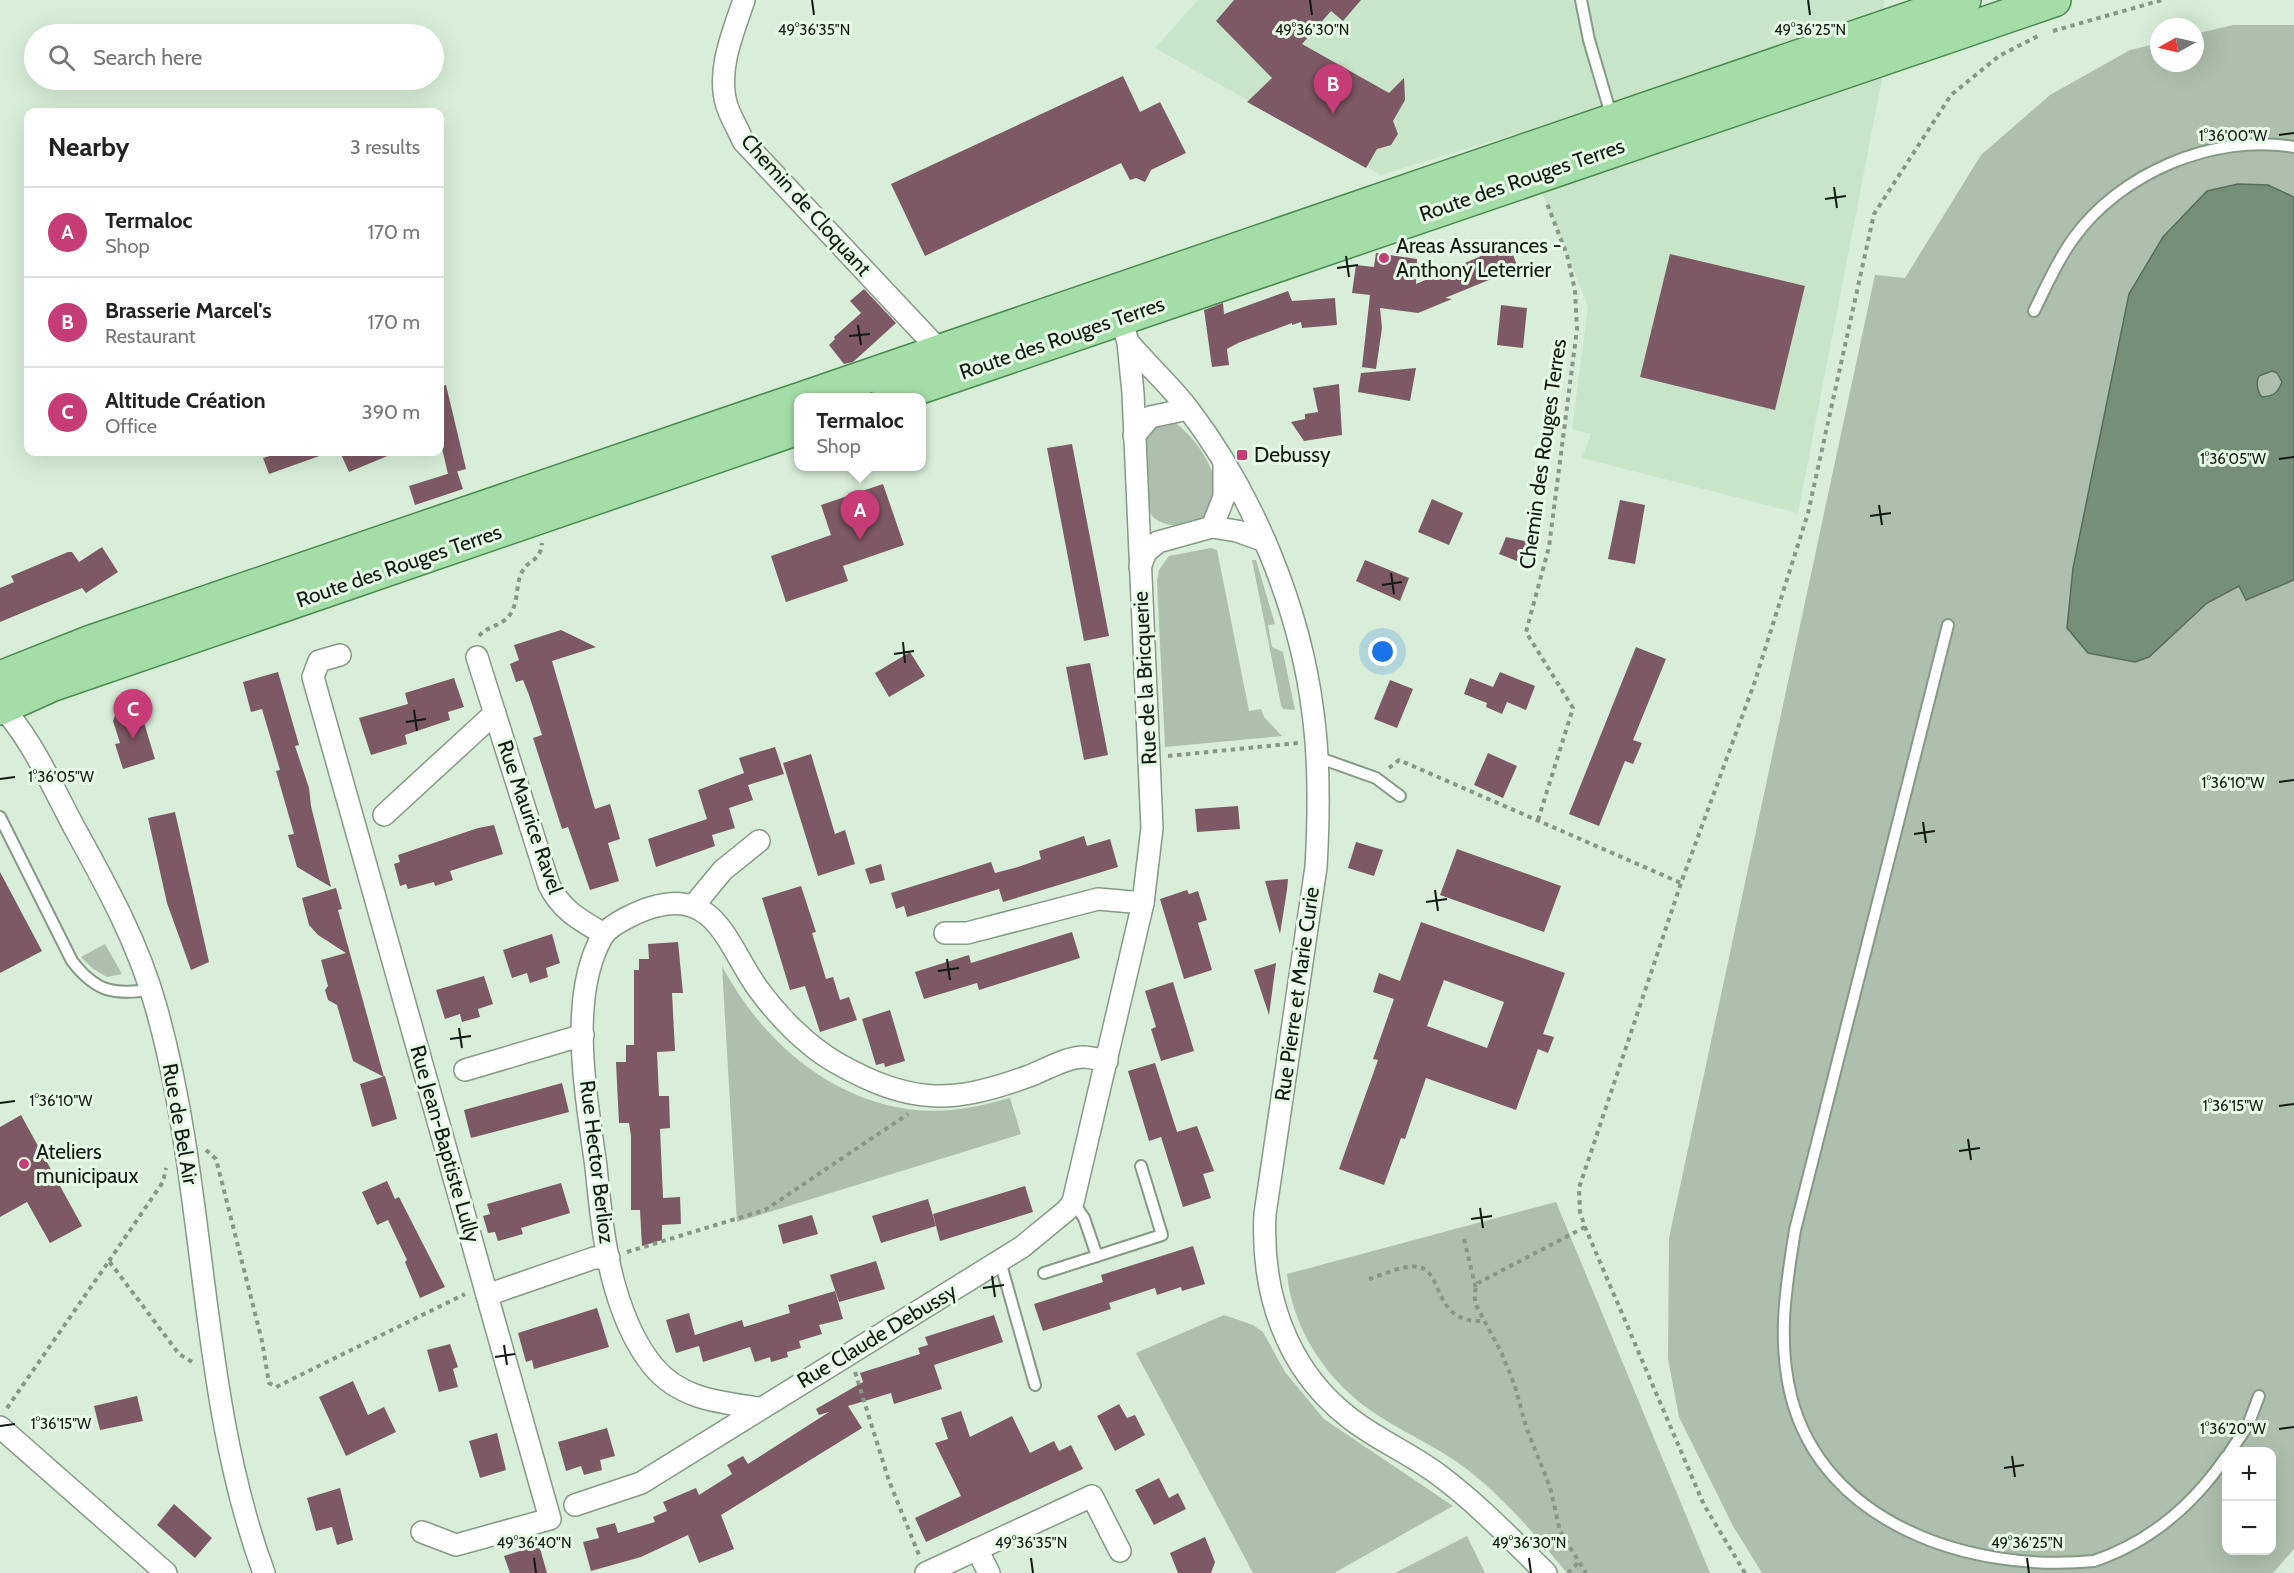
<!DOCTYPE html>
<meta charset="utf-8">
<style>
:root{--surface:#fff;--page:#f6f6f6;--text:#222;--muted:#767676;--line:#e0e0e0;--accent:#c63c76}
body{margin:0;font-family:Cabin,sans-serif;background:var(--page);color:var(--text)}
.controls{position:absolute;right:18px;bottom:18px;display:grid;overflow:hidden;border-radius:12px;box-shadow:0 6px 24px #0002}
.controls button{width:54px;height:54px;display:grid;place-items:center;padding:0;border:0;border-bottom:2px solid var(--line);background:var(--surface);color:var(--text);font:30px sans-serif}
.compass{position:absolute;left:2150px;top:18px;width:54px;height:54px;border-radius:50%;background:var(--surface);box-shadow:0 6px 24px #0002;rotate:262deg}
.you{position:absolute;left:1383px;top:652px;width:21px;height:21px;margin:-15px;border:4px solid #fff;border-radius:50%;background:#1a73e8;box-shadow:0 0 0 9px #1a73e833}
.badge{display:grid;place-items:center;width:39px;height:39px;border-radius:50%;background:var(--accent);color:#fff;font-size:20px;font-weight:700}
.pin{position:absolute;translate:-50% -50px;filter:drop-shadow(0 2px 3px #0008)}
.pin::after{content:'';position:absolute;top:32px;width:21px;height:18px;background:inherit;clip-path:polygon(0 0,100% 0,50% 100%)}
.popup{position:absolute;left:794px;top:393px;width:132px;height:78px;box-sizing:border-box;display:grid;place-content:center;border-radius:12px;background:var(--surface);filter:drop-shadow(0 2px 4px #0005);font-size:20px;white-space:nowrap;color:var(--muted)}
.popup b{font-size:22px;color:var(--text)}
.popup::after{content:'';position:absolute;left:50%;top:100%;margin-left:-12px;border:12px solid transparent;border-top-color:var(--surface)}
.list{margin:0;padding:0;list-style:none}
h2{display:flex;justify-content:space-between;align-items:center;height:78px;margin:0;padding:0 24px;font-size:26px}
h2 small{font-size:20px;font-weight:400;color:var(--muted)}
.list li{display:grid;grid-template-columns:39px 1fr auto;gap:18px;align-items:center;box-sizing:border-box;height:90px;padding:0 24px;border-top:2px solid var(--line)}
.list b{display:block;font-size:22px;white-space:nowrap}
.list p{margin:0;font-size:20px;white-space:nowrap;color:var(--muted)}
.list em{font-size:20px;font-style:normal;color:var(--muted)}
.icon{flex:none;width:33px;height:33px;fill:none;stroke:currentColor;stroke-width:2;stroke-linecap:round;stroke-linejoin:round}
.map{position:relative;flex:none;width:2294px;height:1573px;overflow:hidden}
.search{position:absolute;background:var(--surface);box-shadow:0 6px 24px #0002;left:24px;top:24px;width:420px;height:66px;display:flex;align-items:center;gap:15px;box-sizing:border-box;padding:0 21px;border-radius:33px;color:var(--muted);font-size:22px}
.panel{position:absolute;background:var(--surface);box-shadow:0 6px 24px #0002;left:24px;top:108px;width:420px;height:348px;border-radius:12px}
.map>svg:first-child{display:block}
.built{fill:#c8e4c9}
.green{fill:#adbfad;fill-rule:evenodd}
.water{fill:#769077;stroke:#586d59;stroke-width:1.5;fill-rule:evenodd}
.building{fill:#7c5964;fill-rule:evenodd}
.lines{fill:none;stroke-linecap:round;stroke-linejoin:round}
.service-casing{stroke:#859985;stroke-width:14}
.minor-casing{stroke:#859985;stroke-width:24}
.primary-casing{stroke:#4b8a4f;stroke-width:36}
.path{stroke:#879787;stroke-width:4;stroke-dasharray:4.5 4.5;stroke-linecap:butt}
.service{stroke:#fff;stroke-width:10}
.minor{stroke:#fff;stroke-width:21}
.primary{stroke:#a5dda9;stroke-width:33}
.ticks{fill:none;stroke:#131a13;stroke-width:2}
.poi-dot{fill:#c63c76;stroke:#e5fbe5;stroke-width:2}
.labels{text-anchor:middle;stroke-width:6;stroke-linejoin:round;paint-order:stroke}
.street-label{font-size:21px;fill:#131a13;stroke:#e5fbe5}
.poi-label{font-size:21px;fill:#131a13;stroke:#e5fbe5;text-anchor:start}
.ticks-label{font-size:15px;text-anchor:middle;fill:#131a13;stroke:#e5fbe5;stroke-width:6;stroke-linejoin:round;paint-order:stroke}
</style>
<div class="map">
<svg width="2294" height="1573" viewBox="0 0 2294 1573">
<rect width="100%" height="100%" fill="#d8eed8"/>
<path class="built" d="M1198,0H1884L1882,79L1798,513L1582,458L1591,434L1572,429L1588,306L1518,133L1381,175L1155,48Z"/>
<g class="green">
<path d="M2233,25H2294V1549L2273,1573H1762L1733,1526L1679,1417L1668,1359L1669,1238L1875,275L1905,278L1981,155L2050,95L2130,50L2159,43V63H2195V34ZM2226,1452H2272V1550H2226Z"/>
<path d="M1172,421C1194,434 1219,471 1216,497C1215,505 1207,515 1203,522C1187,525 1168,529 1154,518C1142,508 1140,441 1151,429C1156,423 1164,423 1172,421Z"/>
<path d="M1211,548L1217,550L1249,711L1261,709L1264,717L1282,736L1165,747L1157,581L1159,570L1169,556Z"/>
<path d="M1252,560H1256L1275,624L1268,625L1272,647L1283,652L1295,710L1283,709L1281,705Z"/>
<path d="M105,944L122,974L107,977L93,969L81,957Z"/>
<path d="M722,966C766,1050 852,1119 952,1110C972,1108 991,1103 1010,1098L1021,1134L737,1222Z"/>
<path d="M1556,1202L1710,1573H1567C1537,1537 1505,1499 1468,1470C1436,1445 1396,1430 1363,1405C1322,1373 1292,1325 1287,1274Z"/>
<path d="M1224,1315L1253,1325L1263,1332L1285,1372L1324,1419L1453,1506L1334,1573H1253L1136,1353Z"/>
<path d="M1467,1536L1485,1573H1395Z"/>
</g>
<path class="water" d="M2238,184L2268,185L2294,197V580L2246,600L2239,586L2207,603L2149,657L2135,662L2088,653L2067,628L2073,568L2129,294L2163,237L2207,191ZM2272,371L2277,373L2282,382C2278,393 2274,396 2262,397C2257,392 2256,382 2259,376Z"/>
<g class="building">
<path d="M1234,0H1361L1343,21L1331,11L1302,44L1389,93L1404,78L1405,100L1393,121L1398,134L1391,145L1377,149L1366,168L1247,102L1272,78L1216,21Z"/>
<path d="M1123,76L1140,112L1160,102L1186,153L1151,170L1145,182L1136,178L1130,180L1121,163L925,256L891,184Z"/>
<path d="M1509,244L1518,268L1445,298L1452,299L1418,313L1380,308L1382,328L1376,369L1362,367L1370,295L1352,293L1356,265L1374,267L1376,253L1417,259L1416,284Z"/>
<path d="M1670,254L1805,286L1775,410L1640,377Z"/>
<path d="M864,289L896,323L853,362L844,364L829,345L835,339L834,337L861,313L850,301Z"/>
<path d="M1288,291L1292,301L1335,298L1337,325L1302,328L1301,322L1292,325V323L1238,343L1227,349L1229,365L1212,367L1204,310L1223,303L1224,314Z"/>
<path d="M1501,305L1527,308L1523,348L1497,345Z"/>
<path d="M1416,368L1410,401L1358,392L1361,373Z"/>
<path d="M1339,384L1342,435L1304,441L1291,422L1305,419V414L1318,412L1313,388Z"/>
<path d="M446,385L466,469L448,474L440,440V386Z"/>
<path d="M1072,444L1109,636L1084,641L1047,448Z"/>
<path d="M283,452H324L325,454L269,474L263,458Z"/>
<path d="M340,452H397L349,472Z"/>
<path d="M457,471L463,489L415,505L409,486Z"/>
<path d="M883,484L904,545L843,566L848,581L786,602L771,556L831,535L821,505Z"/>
<path d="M1432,499L1463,513L1449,545L1418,532Z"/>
<path d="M1620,500L1645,505L1635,564L1608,559Z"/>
<path d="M1506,537L1530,542L1522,563L1499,554Z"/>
<path d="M102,547L118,572L86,593L82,588L0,622V588L14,582L11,576L68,552H72L79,562Z"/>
<path d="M1365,560L1409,578L1400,601L1356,581Z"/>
<path d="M561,630L596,647L552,661L595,809L610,804L620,839L608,843L619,881L590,890L568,827L562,829L533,738L542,735L529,695L523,680L516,682L510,664L519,660L514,645Z"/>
<path d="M1636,647L1666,659L1633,740L1642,743L1633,764L1625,761L1599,826L1569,814Z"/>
<path d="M910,652L925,676L889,697L875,673Z"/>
<path d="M1090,663L1108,755L1084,760L1066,667Z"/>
<path d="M278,672L299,745L295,746L309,788L311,806L331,887L297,867L288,835L294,834L276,771L280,770L262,709L251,712L243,682Z"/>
<path d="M1500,672L1535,686L1526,710L1507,702L1502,714L1486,707L1487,703L1464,694L1470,678L1493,687Z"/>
<path d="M454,678L464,707L448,712L450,720L405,735L407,744L371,755L359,718L408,704L405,693Z"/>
<path d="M1390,680L1413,689L1397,728L1374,719Z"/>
<path d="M139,706L155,759L123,769L115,744L120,743L113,721L116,713Z"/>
<path d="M775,747L784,774L748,785L753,800L729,808L735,828L712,835L715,846L656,867L648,839L707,819L698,790L744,773L739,758Z"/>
<path d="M1488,753L1517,766L1503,798L1474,785Z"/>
<path d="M811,754L835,834L845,830L855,864L818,876L783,763Z"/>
<path d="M1238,806L1240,829L1197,832L1195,809Z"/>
<path d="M175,812L209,962L191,970L167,903L148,818Z"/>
<path d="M494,825L503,854L450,871L453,880L435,886L434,882L408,889L406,884L400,886L394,864L400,862L398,855L478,828Z"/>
<path d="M1084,836L1087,846L1110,839L1118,867L1003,902L999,889L907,917L904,906L896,909L891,893L991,862L995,873L1018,867L1041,859L1039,851Z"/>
<path d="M1356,842L1383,850L1374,876L1348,868Z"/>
<path d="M1457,849L1561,886L1544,932L1440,895Z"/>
<path d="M881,864L885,880L870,884L865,869Z"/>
<path d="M0,872L42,951L0,973Z"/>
<path d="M1288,879L1287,890L1280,934L1265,881Z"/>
<path d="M801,886L816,932L812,933L826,979L833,977L840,1000L849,997L857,1020L820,1032L805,986L790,990L762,898Z"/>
<path d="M336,888L342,909L338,910L384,1077L353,1061L337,1005L328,1000L325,990L328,986L321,960L346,953L318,935L309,925L302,898Z"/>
<path d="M1187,890L1189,894L1198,891L1207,920L1198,923L1212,970L1184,979L1160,899Z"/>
<path d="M1421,922L1565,973L1543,1034L1554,1037L1548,1053L1538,1049L1516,1110L1426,1078L1405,1139L1401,1138L1384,1185L1339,1169L1378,1060L1373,1059L1394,999L1373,992L1379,973L1400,981ZM1444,980L1504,1002L1487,1048L1427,1026Z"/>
<path d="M1072,932L1080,958L979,990L977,983L924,999L915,972L969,955L971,963Z"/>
<path d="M552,934L560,963L546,968L548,977L530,983L527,973L512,978L503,950Z"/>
<path d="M678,942L683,993H672L675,1051L657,1052L659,1096H669L670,1128L660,1129L663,1198L680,1197L681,1224L662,1225V1240L642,1246L640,1210H631V1136L629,1123H619L616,1062H626V1045H634V970H639V959H649L648,944Z"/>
<path d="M1276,963L1269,1015L1254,970Z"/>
<path d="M484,976L493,1004L478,1009L480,1017L462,1022L460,1014L445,1019L436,990Z"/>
<path d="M1173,982L1194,1051L1161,1061L1151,1029L1156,1027L1145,991Z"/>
<path d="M890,1010L905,1061L885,1067L884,1063L876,1065L862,1019Z"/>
<path d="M1155,1063L1177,1132L1197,1126L1214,1171L1203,1174L1211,1198L1183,1207L1161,1137L1149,1141L1128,1071Z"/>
<path d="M385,1076L397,1119L372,1127L360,1084Z"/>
<path d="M562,1083L569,1112L471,1138L464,1110Z"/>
<path d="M21,1115L82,1226L50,1243L27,1202L0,1217V1127Z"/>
<path d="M387,1181L395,1199L399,1197L445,1287L420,1298L405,1262L407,1260L388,1220L377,1225L362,1192Z"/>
<path d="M561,1183L570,1213L521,1228L523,1234L498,1241L495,1232L488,1233L483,1216L490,1214L487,1204Z"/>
<path d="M1025,1186L1033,1212L940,1241L933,1214Z"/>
<path d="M928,1199L936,1226L881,1243L872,1216Z"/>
<path d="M812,1215L818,1234L783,1244L778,1225Z"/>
<path d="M1193,1246L1205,1284L1182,1291L1181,1287L1157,1295L1155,1288L1109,1303L1111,1309L1043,1331L1034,1304L1103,1282L1101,1275Z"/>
<path d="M876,1261L885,1289L839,1302L830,1275Z"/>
<path d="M835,1291L843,1319L819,1325L822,1334L799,1341L801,1348L787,1352L788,1357L771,1362L770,1357L755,1362L750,1347L703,1362L699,1346L676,1353L666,1320L689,1313L695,1335L742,1320L744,1327L790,1313L788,1305Z"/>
<path d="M597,1308L609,1347L534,1369L532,1360L526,1362L518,1333Z"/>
<path d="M994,1315L1003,1342L934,1365L942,1389L894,1404L891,1393L848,1406L862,1428L721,1515L734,1549L699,1563L688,1535L641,1557L591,1571L583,1542L599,1538L596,1528L615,1523L618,1533L655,1522L653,1517L667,1511L663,1502L696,1488L699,1495L732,1474L727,1465L743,1456L748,1464L829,1412L819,1415L816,1409L863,1382L860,1373L920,1354L918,1348L928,1345L925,1337Z"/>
<path d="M450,1344L458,1367L453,1369L458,1387L439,1392L427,1350Z"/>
<path d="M353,1381L368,1415L384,1407L396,1432L346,1456L319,1397Z"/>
<path d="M137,1396L143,1421L100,1430L94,1406Z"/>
<path d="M1119,1404L1127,1418L1135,1415L1145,1435L1115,1451L1097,1416Z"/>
<path d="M961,1411L970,1437L1012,1416L1030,1453L1054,1441L1059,1451L1071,1445L1083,1469L926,1542L915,1518L961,1496L935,1443L948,1439L941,1418Z"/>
<path d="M607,1428L615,1456L600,1460L602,1470L584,1475L581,1466L566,1471L558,1442Z"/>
<path d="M497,1433L506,1470L480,1478L469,1441Z"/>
<path d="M1159,1478L1169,1498L1178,1493L1186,1509L1154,1525L1135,1490Z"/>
<path d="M340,1488L353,1540L337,1545L332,1527L316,1531L307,1498Z"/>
<path d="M174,1504L212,1538L195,1558L157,1525Z"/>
<path d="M1205,1537L1215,1562L1211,1573H1178L1170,1553Z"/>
<path d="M539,1545L547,1573H510L504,1556Z"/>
</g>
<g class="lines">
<g class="service-casing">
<g id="service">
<path d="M1581,0L1589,40L1612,118"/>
<path d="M2034,311C2046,287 2057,261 2073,239C2120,173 2214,133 2294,147"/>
<path d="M1948,625L1795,1230C1786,1286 1777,1340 1791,1396C1823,1523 1969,1573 2094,1561C2150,1542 2193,1505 2226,1457"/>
<path d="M1317,757L1376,778L1400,796"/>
<path d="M0,817L72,961C96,992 113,995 151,990"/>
<path d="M1097,1256L1162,1235L1141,1166"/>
<path d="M1000,1261L1035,1385"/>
<path d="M1044,1273L1097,1256L1084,1218L1073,1202"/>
<path d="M2230,1452L2248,1425L2259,1396"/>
</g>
</g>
<g class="minor-casing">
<g id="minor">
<path d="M744,0C733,33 716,71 727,106C731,118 738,129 743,141L941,352"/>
<path d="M1128,342C1147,365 1171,386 1189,410C1253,494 1300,608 1313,713C1320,765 1319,816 1316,867L1265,1214C1261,1291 1285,1367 1347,1416C1375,1439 1410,1453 1439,1475C1478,1504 1511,1539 1546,1573"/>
<path d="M1134,436L1150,417L1188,409"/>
<path d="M1212,527L1224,497V466"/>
<path d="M1140,567L1146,552L1158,542L1212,527L1237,531L1265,541"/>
<path d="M340,655L319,661L313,677L550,1519L456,1545L422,1532"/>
<path d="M477,657L549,885C561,910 580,920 604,934"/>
<path d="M0,705C32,739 52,786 74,827C106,885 138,942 156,1007C208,1191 198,1394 264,1573"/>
<path d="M384,815L495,713"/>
<path d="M694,905L723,870L759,841"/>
<path d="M945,933H967L1098,899L1143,903"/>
<path d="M465,1070L583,1035"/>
<path d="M487,1295L594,1258H609"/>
<path d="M758,1408C719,1402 680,1399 653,1366C635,1344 623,1315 615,1287C604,1249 600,1206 596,1167C587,1099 567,999 602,937C609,924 643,909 657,906C718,890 730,952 759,990C778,1016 806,1045 835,1062C909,1104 950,1105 1029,1076C1045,1070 1066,1057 1084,1057C1091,1057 1100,1060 1107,1061"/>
<path d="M0,1427L166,1573"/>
<path d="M575,1505L641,1483L1022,1247L1067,1210L1073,1202L1143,903L1152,828L1133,393L1128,342L1117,306"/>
<path d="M977,1549L989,1573"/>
<path d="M926,1573L1092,1496L1120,1551"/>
</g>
</g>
<g class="primary-casing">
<g id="primary">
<path d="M804,398L1964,0"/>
<path d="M888,398L2054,0"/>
<path d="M0,678L91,642L798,400"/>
<path d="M0,708L51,685L798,428"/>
</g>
</g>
<g class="path">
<path d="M2053,31L2162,0"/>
<path d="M479,636C486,627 501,626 509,616C519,604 515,585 522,572C528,559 540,563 542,543"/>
<path d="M1168,756L1298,743"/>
<path d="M1389,768L1399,760L1681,883"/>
<path d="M1538,820L1573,708L1526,632L1549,547L1577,329L1575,290L1567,255L1546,201"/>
<path d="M206,1150L216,1159L262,1341L269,1383L276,1387L465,1294"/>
<path d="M1585,1227L1478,1283L1474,1294L1476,1305L1502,1354L1515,1386L1526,1427L1550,1487L1560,1531L1586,1573"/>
<path d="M1464,1239L1476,1289"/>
<path d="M627,1252L765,1210L908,1114"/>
<path d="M109,1261L163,1182L166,1168"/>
<path d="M1369,1279C1383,1275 1404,1264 1419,1267C1443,1271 1433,1323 1482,1321"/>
<path d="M855,1372L889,1481L919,1555"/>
<path d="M7,1408L109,1261L179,1354L194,1363"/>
<path d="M1568,1573L1578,1563"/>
<path d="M1745,1573L1704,1505L1585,1227L1580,1212L1579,1188L1681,883L1754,684L1808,513L1874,214L1951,95L1999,56L2038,36"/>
</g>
<use href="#service" class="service"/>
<use href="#minor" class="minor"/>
<use href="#primary" class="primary"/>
</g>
<path class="ticks" d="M812,0L814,15M1310,0L1312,15M1808,0L1810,15M2279,135L2294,133M1834,187L1837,208M1825,199L1846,196M1346,256L1349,277M1337,268L1358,265M858,325L861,345M849,336L870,334M2279,459L2294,457M1879,505L1882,525M1870,516L1891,513M1391,573L1394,594M1382,585L1402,582M903,642L905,663M894,654L914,651M414,710L417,731M406,722L426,719M0,779L15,777M2279,782L2294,780M1923,822L1926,843M1914,834L1935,831M1435,890L1438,911M1426,902L1447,899M947,959L950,980M938,971L959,968M459,1028L462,1048M450,1039L471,1036M0,1103L15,1101M2279,1106L2294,1104M1968,1139L1971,1160M1959,1151L1980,1148M1480,1208L1483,1228M1471,1219L1492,1216M992,1276L995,1297M983,1288L1004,1285M504,1345L507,1365M495,1357L515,1354M0,1426L15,1424M2279,1429L2294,1427M2012,1456L2015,1477M2004,1468L2024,1465M534,1558L536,1573M1031,1558L1033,1573M1529,1558L1531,1573M2027,1558L2029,1573"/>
<g class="poi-dot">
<circle cx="1384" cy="258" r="6"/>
<rect x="1236" y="449" width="12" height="12" rx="3"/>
<circle cx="24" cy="1164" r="6"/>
</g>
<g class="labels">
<g class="street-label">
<text transform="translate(1522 180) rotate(-19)" y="7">Route des Rouges Terres</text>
<text transform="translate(806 205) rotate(48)" y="7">Chemin de Cloquant</text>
<text transform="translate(1062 338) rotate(-19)" y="7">Route des Rouges Terres</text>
<text transform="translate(1543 454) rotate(-82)" y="7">Chemin des Rouges Terres</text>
<text transform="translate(399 566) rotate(-19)" y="7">Route des Rouges Terres</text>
<text transform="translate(1145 678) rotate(-93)" y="7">Rue de la Bricquerie</text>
<text transform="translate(530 817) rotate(71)" y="7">Rue Maurice Ravel</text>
<text transform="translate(1297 994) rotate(-82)" y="7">Rue Pierre et Marie Curie</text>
<text transform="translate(180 1124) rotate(80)" y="7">Rue de Bel Air</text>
<text transform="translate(445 1144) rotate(74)" y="7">Rue Jean-Baptiste Lully</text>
<text transform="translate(597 1162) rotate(83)" y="7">Rue Hector Berlioz</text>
<text transform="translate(877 1336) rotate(-31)" y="7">Rue Claude Debussy</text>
</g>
<g class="poi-label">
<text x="1396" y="253">Areas Assurances -<tspan x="1396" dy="24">Anthony Leterrier</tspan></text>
<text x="1254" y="462">Debussy</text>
<text x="36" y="1159">Ateliers<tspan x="36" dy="24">municipaux</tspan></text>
</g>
</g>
<g class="ticks-label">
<text x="814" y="35">49°36'35"N</text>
<text x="1312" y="35">49°36'30"N</text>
<text x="1810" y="35">49°36'25"N</text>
<text x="2233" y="141">1°36'00"W</text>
<text x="2233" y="464">1°36'05"W</text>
<text x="61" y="782">1°36'05"W</text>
<text x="2233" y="788">1°36'10"W</text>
<text x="61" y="1106">1°36'10"W</text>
<text x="2233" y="1111">1°36'15"W</text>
<text x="61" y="1429">1°36'15"W</text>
<text x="2233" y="1434">1°36'20"W</text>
<text x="534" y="1548">49°36'40"N</text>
<text x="1031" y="1548">49°36'35"N</text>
<text x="1529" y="1548">49°36'30"N</text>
<text x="2027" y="1548">49°36'25"N</text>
</g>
</svg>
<div class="controls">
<button>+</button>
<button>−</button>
</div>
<svg class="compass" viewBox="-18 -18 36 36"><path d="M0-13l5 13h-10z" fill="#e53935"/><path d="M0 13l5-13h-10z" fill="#767676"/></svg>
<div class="you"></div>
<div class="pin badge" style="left:860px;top:540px">A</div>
<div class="popup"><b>Termaloc</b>Shop</div>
<div class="pin badge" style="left:1333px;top:114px">B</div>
<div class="pin badge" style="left:133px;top:739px">C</div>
<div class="search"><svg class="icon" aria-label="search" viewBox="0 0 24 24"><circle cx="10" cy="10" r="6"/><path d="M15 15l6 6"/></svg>Search here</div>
<section class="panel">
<h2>Nearby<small>3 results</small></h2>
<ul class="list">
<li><span class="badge">A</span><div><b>Termaloc</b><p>Shop</p></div><em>170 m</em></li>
<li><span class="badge">B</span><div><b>Brasserie Marcel's</b><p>Restaurant</p></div><em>170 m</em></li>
<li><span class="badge">C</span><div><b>Altitude Création</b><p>Office</p></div><em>390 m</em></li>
</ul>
</section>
</div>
